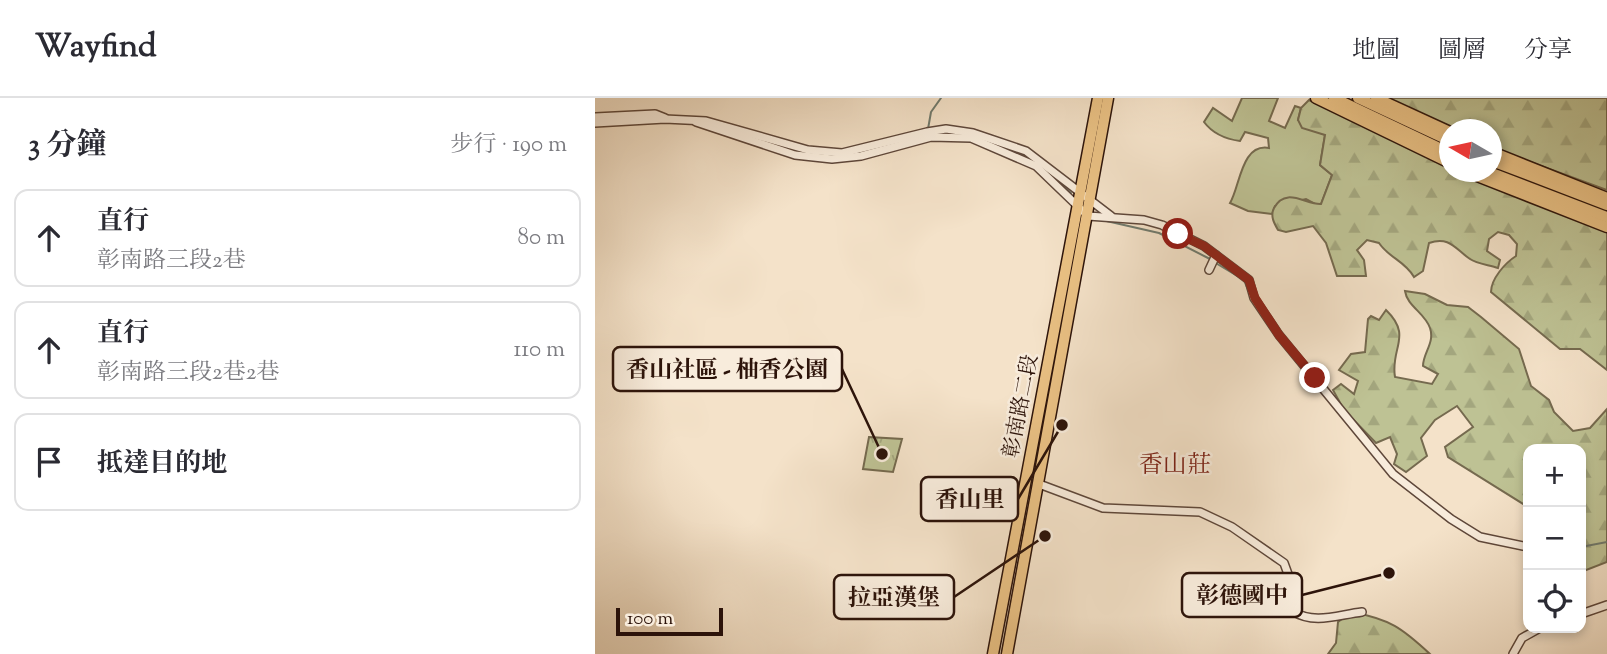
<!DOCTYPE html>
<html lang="zh-TW">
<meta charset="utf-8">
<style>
:root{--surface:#fff;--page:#f7f7f7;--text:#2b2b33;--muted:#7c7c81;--line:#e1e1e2}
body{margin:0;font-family:"Sorts Mill Goudy","Noto Serif TC",serif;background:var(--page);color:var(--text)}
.controls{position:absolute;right:21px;bottom:21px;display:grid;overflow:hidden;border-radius:14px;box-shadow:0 4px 10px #0003}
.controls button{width:63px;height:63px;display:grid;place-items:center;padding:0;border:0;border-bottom:2px solid var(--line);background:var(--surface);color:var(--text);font:35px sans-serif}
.compass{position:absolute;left:844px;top:21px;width:63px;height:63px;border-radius:50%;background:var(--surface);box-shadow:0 4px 10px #0003;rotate:279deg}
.scale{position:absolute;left:21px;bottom:18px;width:107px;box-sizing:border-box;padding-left:7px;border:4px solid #2c130a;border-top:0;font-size:19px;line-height:24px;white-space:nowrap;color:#2c130a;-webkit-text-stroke:5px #f8ecdc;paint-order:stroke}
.stop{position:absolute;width:21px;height:21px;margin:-16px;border:5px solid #8f2418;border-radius:50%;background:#fff}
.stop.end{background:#8f2418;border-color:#fff;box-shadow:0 2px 7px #0008}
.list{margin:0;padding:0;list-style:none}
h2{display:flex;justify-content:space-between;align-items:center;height:91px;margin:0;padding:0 28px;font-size:30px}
h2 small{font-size:23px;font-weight:400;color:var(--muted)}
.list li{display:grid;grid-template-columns:46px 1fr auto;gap:21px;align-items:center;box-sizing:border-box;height:98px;margin:0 14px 14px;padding:0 14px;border:2px solid var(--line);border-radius:14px}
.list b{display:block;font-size:26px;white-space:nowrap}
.list p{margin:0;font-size:23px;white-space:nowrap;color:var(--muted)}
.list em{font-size:23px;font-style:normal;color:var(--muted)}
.icon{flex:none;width:38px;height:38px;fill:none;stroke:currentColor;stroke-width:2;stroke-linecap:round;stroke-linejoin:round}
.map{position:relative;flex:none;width:1012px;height:556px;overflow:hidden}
header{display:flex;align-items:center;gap:42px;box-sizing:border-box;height:98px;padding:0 35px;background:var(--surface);border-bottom:2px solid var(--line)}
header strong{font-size:33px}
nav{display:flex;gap:38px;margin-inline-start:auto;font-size:24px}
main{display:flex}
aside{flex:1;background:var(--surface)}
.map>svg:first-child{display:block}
.green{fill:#bec294;stroke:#756a4f;stroke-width:2}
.forest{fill:url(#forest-firs);stroke:#756a4f;stroke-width:2}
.park{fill:url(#park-tufts);stroke:#756a4f;stroke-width:2}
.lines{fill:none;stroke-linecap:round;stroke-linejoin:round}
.stream{stroke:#707a6d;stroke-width:2}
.street-casing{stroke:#5e473a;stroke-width:10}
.primary-casing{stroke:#2c130a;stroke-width:13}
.street{stroke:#f8ecdc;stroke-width:7}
.primary{stroke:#eac184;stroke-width:10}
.route{stroke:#8f2418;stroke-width:9}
.labels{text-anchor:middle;stroke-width:5;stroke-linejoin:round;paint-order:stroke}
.street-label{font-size:21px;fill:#2c130a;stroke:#f8ecdc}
.quarter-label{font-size:24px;fill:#7a1f14;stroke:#f8ecdc}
.leader{fill:none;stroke:#2c130a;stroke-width:2.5}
.callout-dot{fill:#2c130a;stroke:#f8ecdc;stroke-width:2.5}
.callout{fill:#f8ecdc;stroke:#2c130a;stroke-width:2.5}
.callout-label{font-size:23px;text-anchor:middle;font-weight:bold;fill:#2c130a}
</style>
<header>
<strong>Wayfind</strong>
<nav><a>地圖</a><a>圖層</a><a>分享</a></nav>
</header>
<main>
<aside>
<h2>3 分鐘<small>步行 · 190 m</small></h2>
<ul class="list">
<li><svg class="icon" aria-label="ahead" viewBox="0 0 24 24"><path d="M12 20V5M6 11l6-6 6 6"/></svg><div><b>直行</b><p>彰南路三段2巷</p></div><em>80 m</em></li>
<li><svg class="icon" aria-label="ahead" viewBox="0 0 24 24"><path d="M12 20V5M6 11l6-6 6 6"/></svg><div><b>直行</b><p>彰南路三段2巷2巷</p></div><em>110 m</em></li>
<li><svg class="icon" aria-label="arrive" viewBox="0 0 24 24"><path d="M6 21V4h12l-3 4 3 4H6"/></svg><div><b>抵達目的地</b></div></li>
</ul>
</aside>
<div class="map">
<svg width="1012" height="556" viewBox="0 0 1012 556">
<defs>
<pattern id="forest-firs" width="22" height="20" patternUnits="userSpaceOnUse" patternTransform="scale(1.75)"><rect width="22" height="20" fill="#bec294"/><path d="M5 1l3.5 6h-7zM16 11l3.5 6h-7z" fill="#a3a67e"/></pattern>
<pattern id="park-tufts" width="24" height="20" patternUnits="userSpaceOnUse" patternTransform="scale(1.75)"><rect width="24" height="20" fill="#bec294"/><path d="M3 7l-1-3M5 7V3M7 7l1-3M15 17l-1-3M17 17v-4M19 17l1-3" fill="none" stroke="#a3a67e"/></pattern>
</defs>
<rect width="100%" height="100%" fill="#f4e2c9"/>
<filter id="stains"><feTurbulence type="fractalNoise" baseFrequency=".00286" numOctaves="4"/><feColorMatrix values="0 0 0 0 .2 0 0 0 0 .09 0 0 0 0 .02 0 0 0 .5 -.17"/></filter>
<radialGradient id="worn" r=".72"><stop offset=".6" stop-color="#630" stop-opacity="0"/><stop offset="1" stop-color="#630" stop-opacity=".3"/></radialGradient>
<path class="green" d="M647,0H683L674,23L690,30L700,8L706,10L703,22L730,37L725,67L737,77L726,106L722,107L711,101L680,108L677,116L653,113L635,105C645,89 646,45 674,50L673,40L650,34L645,43C630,41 618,36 609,24L618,10L637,23Z"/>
<g class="forest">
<path d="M784,0H1012V92L897,50V32H855Z"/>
<path d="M714,2L854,67L855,74H869L1012,127V272L985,251H965L896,194C896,181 910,165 921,158L922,146L914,137L903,134L894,141L892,153L905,162L903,170C895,167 882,166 875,161C860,151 855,138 834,145L828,173L819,179C810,163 794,160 784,145L772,142L762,152L769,162L771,178H742L731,145L718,128L691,134L683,132C679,125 675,118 679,110C691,88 711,107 726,106L737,77L725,67L730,37L707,30L703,22L706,10Z"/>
<path d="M810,193L830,196L852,207L873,209L886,219L924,251L936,288L954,302L959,314L978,333L995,330L1012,311V464L986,474V351H933V409L853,359L850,349L878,329L862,308L840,322L826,340L832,358L811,374L799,366L802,356L795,339L781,345L749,312L738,292L746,286L759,296L763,283L744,272L756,256L770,254L773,221L776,218L784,222L791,212C818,238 795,250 800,279L837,286L843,276L828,268C828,255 840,245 835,230C830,215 812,208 810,193Z"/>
<path d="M756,514C795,521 807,530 835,556H733L741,545L743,524Z"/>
</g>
<path class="park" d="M274,339L307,341L298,374L268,371Z"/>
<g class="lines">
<g class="stream">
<path d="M333,31L336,14L346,0"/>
<path d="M407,48L434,60"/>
<path d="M187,49L201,53"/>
<path d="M262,55L274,52"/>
<path d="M455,76L476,95"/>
<path d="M507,122L564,135L615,161"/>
<path d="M619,164L649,182L654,194"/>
<path d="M659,205L671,224"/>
<path d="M682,240L730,298"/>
<path d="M904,446L933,453"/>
<path d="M986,449L1012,444"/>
</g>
<g class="street-casing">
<g id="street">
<path d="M0,19L60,16L70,20"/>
<path d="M101,24L200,57L237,61L266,58L336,39L376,40L441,68L493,118L549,122L567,127L609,148L654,182L659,200L684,237L798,376L856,421L885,439L933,449"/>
<path d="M0,25L70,21L111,23L213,52L247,55L332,34L351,31L378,35L431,53L516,118"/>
<path d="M614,172L621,157"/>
<path d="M444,386L508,410L605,414L637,429L689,465L693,476L697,513C720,527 742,517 767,514"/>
<path d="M986,516L1012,507"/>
<path d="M918,556L927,540L945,530"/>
</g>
</g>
<g class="primary-casing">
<g id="primary">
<path d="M721,0L855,65"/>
<path d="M739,0L855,55"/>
<path d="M763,0L855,43"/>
<path d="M781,0L855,34"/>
<path d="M897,54L1012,100"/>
<path d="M897,63L1012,107"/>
<path d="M872,74L1012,129"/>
<path d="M894,74L1012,119"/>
<path d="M398,556L503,0"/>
<path d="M412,556L513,0"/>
</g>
</g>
<use href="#street" class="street"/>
<use href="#primary" class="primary"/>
</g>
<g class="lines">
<path class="route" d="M583,136L609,148L654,182L660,200L684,237L720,280"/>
</g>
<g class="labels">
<g class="street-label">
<text transform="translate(425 308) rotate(-79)" y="7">彰南路二段</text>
</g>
<g class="quarter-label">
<text x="580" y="374">香山莊</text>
</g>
</g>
<path class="leader" d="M287 356L247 271M467 327L423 401M794 475L707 497M450 438L359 499"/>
<g class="callout-dot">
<circle cx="287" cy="356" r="7"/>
<circle cx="467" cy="327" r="7"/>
<circle cx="794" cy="475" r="7"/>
<circle cx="450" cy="438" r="7"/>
</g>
<g class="callout">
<rect x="18" y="249" width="229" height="44" rx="7"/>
<rect x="326" y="379" width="97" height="44" rx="7"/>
<rect x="587" y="475" width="120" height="44" rx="7"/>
<rect x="239" y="477" width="120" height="44" rx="7"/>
</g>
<g class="callout-label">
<text x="132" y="279">香山社區 - 柚香公園</text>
<text x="375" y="409">香山里</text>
<text x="647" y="505">彰德國中</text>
<text x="299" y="507">拉亞漢堡</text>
</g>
<rect width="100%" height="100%" filter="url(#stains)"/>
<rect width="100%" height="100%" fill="url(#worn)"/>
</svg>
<div class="controls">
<button>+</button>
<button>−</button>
<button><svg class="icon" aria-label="locate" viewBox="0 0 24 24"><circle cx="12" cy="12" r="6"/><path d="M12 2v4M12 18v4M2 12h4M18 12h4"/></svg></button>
</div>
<svg class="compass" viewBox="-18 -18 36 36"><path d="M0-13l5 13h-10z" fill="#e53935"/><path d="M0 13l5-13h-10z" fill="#7c7c81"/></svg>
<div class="scale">100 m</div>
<div class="stop" style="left:583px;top:136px"></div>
<div class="stop end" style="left:720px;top:280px"></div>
</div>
</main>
